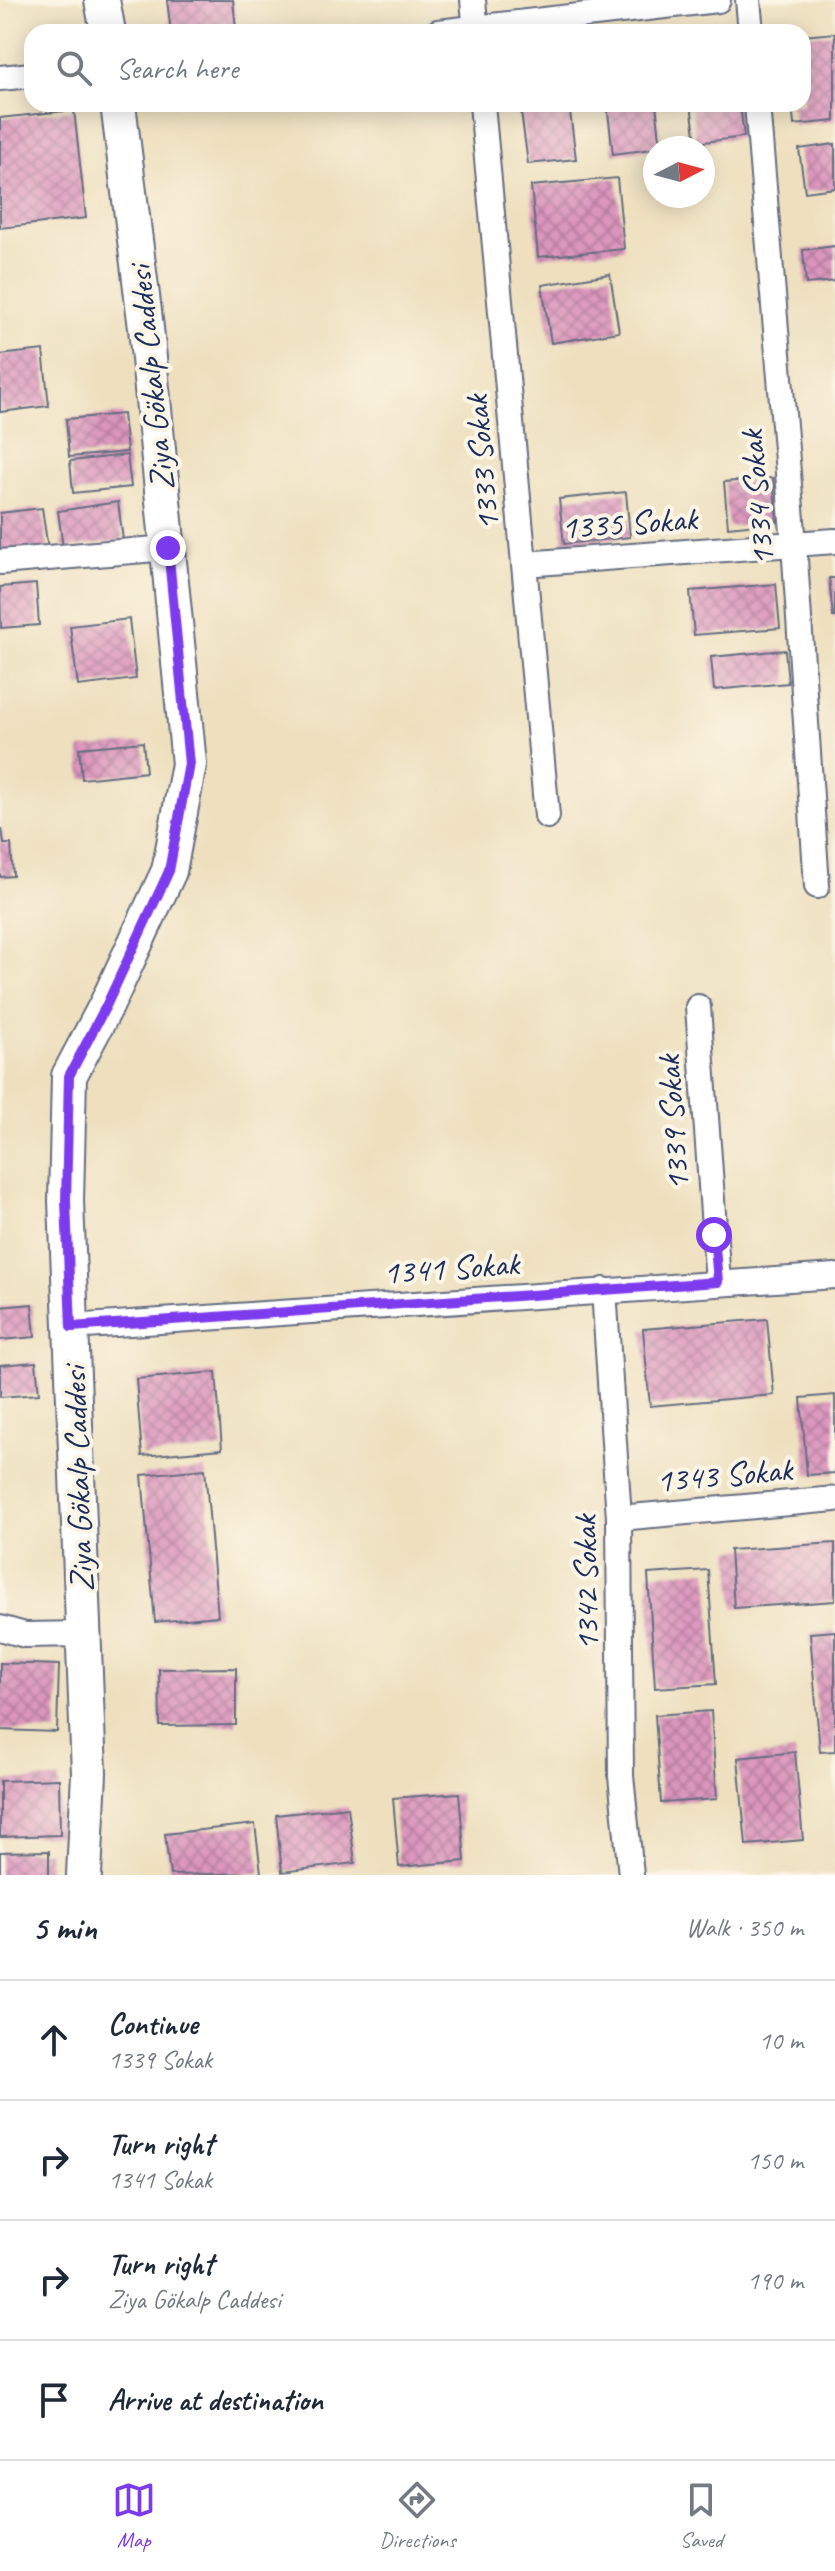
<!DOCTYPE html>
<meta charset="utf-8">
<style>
:root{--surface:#fff;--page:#f6f6f7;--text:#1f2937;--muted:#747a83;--line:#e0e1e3;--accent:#7c3aed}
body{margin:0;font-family:Caveat,sans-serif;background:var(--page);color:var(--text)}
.compass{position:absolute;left:643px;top:136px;width:72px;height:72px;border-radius:50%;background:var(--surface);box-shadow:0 4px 20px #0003;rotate:84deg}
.stop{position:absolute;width:24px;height:24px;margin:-18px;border:6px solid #7c3aed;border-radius:50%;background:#fff}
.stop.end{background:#7c3aed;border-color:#fff;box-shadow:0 2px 8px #0008}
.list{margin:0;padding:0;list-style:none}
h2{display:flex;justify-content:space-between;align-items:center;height:104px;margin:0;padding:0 32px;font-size:34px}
h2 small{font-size:26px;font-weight:400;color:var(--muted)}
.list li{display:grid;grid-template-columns:52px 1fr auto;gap:24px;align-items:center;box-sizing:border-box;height:120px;padding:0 32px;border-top:2px solid var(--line)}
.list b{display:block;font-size:30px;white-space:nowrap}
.list p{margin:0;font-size:26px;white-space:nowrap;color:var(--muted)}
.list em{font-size:26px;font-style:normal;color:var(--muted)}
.icon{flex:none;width:44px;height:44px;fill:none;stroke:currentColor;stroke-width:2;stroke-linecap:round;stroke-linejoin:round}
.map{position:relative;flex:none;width:835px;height:1875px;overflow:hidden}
.search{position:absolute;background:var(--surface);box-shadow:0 4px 20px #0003;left:24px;right:24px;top:24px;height:88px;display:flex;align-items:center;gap:20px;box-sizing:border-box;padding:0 28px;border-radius:24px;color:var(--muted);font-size:30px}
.sheet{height:584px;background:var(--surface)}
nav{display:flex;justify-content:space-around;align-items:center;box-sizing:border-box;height:112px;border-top:2px solid var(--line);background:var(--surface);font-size:22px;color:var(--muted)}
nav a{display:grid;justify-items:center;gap:4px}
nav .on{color:var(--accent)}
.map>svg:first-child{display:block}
.building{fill:url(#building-cross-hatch)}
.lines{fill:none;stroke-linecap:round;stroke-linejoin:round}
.street-casing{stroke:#656d80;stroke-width:28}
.secondary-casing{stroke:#656d80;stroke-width:38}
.street{stroke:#fff;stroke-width:24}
.secondary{stroke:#fff;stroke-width:34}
.route{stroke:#7c3aed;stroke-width:10}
.labels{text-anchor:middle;stroke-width:8;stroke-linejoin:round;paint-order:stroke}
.street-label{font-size:34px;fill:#1b2f5e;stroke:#fcf5e5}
</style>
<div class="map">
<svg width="835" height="1875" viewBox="0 0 835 1875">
<defs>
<pattern id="building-cross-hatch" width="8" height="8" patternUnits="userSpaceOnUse" patternTransform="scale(2)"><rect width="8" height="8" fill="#dc96bd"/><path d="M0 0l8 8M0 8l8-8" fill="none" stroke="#b27b9d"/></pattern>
</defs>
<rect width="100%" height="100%" fill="#fcf5e5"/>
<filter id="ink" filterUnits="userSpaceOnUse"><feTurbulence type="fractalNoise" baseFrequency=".0125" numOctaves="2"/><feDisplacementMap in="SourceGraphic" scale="16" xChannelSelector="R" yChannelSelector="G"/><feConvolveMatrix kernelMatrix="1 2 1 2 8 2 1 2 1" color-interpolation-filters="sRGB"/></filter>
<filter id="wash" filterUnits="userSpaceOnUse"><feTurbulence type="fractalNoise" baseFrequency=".006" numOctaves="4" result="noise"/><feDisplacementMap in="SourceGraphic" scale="32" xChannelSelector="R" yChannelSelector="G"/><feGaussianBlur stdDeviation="1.8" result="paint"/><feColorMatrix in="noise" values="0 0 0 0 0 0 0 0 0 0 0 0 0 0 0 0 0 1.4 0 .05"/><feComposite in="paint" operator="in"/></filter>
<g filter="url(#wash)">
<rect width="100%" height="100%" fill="#eee0bf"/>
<g id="blocks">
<g class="building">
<path d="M167,0H233L236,29L171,32Z"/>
<path d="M835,33V121L794,125L792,104H803V36Z"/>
<path d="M520,104H569L576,159L528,164Z"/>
<path d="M607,104H656L661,148L613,154Z"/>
<path d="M691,104H740L744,137L696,143Z"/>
<path d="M74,110L86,218L0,228V118Z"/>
<path d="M835,144V188L805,192L799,149Z"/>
<path d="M617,178L624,249L538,257L531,186Z"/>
<path d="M835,246V281L806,284L803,250Z"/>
<path d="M610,274L619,332L551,343L542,285Z"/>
<path d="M43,350L49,406L0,412V355Z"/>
<path d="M123,414L127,452L69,457L66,419Z"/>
<path d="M127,455L131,487L73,493L70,461Z"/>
<path d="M773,478L777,522L728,527L724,482Z"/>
<path d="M626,492L630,537L564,544L559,499Z"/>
<path d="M118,502L123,540L63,548L58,511Z"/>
<path d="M42,508L48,549L0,555V513Z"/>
<path d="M829,578H835V617H833Z"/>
<path d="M36,584L39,625L1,628L0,587Z"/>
<path d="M776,584L780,628L694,635L690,591Z"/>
<path d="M129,619L136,679L78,686L70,626Z"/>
<path d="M785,650L788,683L714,690L711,657Z"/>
<path d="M143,742L146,772L82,779L79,748Z"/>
<path d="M0,829H2L4,844H11L13,876L0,877Z"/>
<path d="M32,1304L35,1337L0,1340V1307Z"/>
<path d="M767,1319L774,1395L650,1406L643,1329Z"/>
<path d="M36,1362L39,1394L0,1397V1365Z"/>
<path d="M216,1372L222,1449L142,1456L136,1379Z"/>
<path d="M835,1395V1473L807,1475L801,1398Z"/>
<path d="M205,1469L218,1616L155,1622L142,1475Z"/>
<path d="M835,1543V1601L734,1608L730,1550Z"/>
<path d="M708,1570L716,1684L655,1688L648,1574Z"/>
<path d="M835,1631V1751L820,1752L810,1633Z"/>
<path d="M0,1663L59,1665L57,1732L0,1730Z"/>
<path d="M236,1668V1725L160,1726L159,1669Z"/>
<path d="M711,1711L717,1799L661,1803L655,1715Z"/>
<path d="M795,1752L803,1840L746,1845L738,1758Z"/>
<path d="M59,1779L60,1835L0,1837V1781Z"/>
<path d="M459,1793L465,1861L399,1867L393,1798Z"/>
<path d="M348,1807L355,1863L282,1872L276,1815Z"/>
<path d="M255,1824L261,1873L170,1875L165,1834Z"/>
<path d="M49,1851V1875H0V1852Z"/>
</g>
</g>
</g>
<g filter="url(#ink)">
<use href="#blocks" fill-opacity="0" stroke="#656d80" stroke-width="2"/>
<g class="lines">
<g class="street-casing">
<g id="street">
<path d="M473,0L476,32"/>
<path d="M748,0L751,32"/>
<path d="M438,32L718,0"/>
<path d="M0,78L32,75"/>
<path d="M482,104L547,816"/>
<path d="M757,104L794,544L817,886"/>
<path d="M0,562L168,548"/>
<path d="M524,564L835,541"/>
<path d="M698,1007L718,1282"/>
<path d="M604,1290L619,1518L621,1776L631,1875"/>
<path d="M71,1327L835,1276"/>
<path d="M619,1518L835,1499"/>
<path d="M0,1628L25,1635L83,1634"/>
</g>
</g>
<g class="secondary-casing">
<g id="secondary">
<path d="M102,0L108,32"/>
<path d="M84,1875L89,1773L66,1201L69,1076L107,1004L169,871L189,764L146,328L118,104"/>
</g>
</g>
<use href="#street" class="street"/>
<use href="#secondary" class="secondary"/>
</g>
</g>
<g class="lines" filter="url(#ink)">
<path class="route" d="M168,548L189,764L169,871L107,1004L69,1076L66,1201L71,1327L718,1282L714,1235"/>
</g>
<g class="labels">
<g class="street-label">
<text transform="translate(150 378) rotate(-96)" y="12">Ziya Gökalp Caddesi</text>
<text transform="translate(481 463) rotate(-95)" y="12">1333 Sokak</text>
<text transform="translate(756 498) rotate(-95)" y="12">1334 Sokak</text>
<text transform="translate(629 522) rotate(-4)" y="12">1335 Sokak</text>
<text transform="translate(672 1123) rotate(-94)" y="12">1339 Sokak</text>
<text transform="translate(451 1267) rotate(-4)" y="12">1341 Sokak</text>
<text transform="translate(724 1474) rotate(-5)" y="12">1343 Sokak</text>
<text transform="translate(77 1479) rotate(-92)" y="12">Ziya Gökalp Caddesi</text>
<text transform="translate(585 1583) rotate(-91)" y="12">1342 Sokak</text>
</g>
</g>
</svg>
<svg class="compass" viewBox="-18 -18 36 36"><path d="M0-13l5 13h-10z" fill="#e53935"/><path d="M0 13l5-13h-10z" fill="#747a83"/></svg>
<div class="stop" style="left:714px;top:1235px"></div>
<div class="stop end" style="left:168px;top:548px"></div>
<div class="search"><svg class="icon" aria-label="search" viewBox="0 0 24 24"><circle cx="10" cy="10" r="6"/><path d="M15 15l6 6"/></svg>Search here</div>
</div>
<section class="sheet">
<h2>5 min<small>Walk · 350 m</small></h2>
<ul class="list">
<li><svg class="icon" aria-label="ahead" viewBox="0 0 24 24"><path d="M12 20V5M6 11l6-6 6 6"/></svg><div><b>Continue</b><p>1339 Sokak</p></div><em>10 m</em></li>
<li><svg class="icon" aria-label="right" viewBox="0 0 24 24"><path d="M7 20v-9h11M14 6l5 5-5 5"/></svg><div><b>Turn right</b><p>1341 Sokak</p></div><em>150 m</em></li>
<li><svg class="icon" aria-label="right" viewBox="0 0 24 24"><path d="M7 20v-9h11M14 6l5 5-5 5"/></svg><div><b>Turn right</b><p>Ziya Gökalp Caddesi</p></div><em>190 m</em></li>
<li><svg class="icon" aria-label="arrive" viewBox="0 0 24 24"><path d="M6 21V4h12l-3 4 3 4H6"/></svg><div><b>Arrive at destination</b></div></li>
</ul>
</section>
<nav>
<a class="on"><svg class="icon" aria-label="map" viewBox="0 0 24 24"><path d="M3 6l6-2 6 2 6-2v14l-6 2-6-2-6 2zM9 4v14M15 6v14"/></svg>Map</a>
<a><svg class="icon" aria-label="directions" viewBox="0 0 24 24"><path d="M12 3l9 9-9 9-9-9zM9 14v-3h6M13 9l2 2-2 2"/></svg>Directions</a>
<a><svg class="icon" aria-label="saved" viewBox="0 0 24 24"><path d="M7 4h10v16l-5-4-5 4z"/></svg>Saved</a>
</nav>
